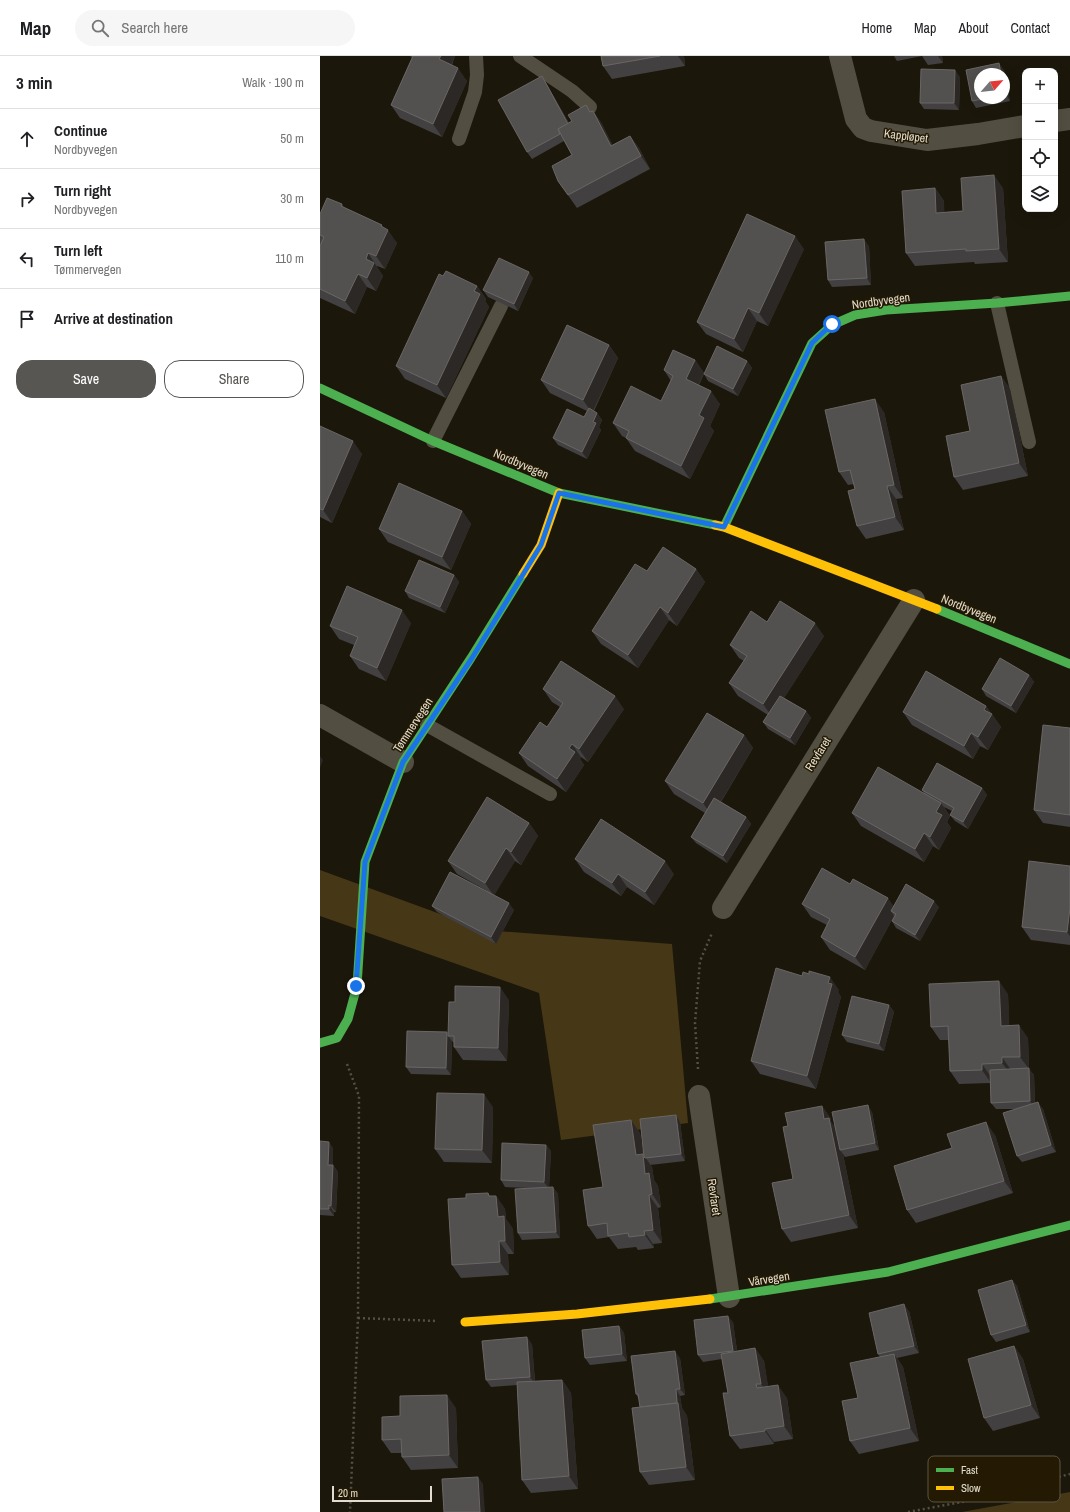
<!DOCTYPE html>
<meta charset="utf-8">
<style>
:root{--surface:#fff;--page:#f6f6f6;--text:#202124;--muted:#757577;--line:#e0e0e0;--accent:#585652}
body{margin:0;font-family:"Archivo Narrow",sans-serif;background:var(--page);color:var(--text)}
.controls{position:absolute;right:12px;top:12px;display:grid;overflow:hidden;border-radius:8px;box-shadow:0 4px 16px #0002}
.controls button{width:36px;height:36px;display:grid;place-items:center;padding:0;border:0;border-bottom:1px solid var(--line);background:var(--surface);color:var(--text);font:20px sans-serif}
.compass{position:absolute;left:654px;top:12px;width:36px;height:36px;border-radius:50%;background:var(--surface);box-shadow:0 4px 16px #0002;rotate:62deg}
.scale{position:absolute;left:12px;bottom:10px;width:100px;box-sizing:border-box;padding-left:4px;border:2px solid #e3dcce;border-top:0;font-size:11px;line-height:14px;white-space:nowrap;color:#e3dcce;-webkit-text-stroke:3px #241a03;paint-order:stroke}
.stop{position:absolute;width:12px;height:12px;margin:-9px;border:3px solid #1a73e8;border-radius:50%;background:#fff}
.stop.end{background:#1a73e8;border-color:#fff;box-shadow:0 1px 4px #0008}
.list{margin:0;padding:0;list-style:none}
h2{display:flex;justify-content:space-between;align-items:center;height:52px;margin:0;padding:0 16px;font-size:17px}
h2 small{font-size:13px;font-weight:400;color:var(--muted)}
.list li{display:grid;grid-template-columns:26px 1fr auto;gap:12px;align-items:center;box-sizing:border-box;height:60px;padding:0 16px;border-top:1px solid var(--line)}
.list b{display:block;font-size:15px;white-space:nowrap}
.list p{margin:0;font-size:13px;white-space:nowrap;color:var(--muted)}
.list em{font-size:13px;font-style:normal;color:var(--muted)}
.actions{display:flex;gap:8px;padding:12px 16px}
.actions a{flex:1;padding:9px 0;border:1px solid var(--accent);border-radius:16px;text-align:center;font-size:14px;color:var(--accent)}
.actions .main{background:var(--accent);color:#fff}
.icon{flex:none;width:22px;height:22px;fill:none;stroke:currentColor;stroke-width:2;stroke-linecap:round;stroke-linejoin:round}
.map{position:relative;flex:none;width:750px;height:1456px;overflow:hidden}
header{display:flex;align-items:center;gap:24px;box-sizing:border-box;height:56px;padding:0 20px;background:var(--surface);border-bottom:1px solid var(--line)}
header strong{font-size:19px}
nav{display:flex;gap:22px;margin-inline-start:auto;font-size:14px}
.search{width:280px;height:36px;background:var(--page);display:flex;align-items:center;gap:10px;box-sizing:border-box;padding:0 14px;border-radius:22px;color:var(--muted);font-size:15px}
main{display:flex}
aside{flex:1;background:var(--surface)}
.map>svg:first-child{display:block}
.green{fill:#463817}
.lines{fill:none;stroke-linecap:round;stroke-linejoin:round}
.path{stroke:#555046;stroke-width:2.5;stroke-dasharray:2 3;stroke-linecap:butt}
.lane{stroke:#534e42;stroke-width:14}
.street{stroke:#534e42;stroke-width:22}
.fast{stroke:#4caf50;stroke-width:9}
.slow{stroke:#ffc107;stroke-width:9}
.wall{fill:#424041;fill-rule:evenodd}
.shaded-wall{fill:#2c2825}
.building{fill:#535150;stroke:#6a6664}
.route{stroke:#1a73e8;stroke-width:5}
.labels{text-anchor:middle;stroke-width:3;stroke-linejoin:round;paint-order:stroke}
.street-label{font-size:12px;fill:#e3dcce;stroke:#241a03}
.key{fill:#241a03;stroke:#5d5440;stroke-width:1}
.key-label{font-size:11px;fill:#e3dcce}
</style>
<header>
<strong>Map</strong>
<div class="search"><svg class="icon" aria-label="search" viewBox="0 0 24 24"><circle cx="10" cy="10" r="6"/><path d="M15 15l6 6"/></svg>Search here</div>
<nav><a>Home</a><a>Map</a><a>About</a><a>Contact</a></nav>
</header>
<main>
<aside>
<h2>3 min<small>Walk · 190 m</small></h2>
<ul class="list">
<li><svg class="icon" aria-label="ahead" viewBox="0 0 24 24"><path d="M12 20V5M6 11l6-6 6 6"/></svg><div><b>Continue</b><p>Nordbyvegen</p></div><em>50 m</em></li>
<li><svg class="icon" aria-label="right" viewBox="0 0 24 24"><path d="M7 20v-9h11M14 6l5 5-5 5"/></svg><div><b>Turn right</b><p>Nordbyvegen</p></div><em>30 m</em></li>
<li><svg class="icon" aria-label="left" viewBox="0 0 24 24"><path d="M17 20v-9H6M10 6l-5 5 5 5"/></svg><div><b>Turn left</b><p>Tømmervegen</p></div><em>110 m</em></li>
<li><svg class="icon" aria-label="arrive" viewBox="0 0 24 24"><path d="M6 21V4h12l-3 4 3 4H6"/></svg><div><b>Arrive at destination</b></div></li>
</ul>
<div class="actions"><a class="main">Save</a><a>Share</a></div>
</aside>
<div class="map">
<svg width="750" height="1456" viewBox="0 0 750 1456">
<rect width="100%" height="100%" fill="#1c170b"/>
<g class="green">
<path d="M0,814L164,874L352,888L368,1067L241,1084L219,937L0,860Z"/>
<path d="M750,1436V1456H642Z"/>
</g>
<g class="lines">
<g class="path">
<path d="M27,1008L39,1040L38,1262L30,1456"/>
<path d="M378,1013L375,967L380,905L392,877"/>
<path d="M38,1262L117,1265"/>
<path d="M588,1456L647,1445L750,1418"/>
</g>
<g class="lane">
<path d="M200,0L252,35L270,51"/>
<path d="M139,83L155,36L157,19L156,0"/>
<path d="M677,247L709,386"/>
<path d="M113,385L181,250"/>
<path d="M107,669L230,738"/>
</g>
<g class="street">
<path d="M520,0L536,63L543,72L551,75L607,84L658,78L705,70"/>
<path d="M735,65L750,63"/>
<path d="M0,659L83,706"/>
<path d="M403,852L594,544"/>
<path d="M379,1040L409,1241"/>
</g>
<g class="fast">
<path d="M0,332L113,385L239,437L395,469"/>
<path d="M404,471L492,287L512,269L535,259L566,254L677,247L750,240"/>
<path d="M617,553L750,608"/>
<path d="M0,987L17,982L28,963L37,930L45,806L83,706L151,602L203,518"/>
<path d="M390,1243L568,1216L750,1169"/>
</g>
<g class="slow">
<path d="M395,469L404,471L617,553"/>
<path d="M203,518L221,489L239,437"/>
<path d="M145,1266L257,1258L390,1243"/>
</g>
</g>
<g class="wall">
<path d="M90,0H135L132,9L147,25L122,81L80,62L71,49L92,2Z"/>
<path d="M281,0H364L365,10L292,23L283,10Z"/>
<path d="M574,0H622L623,7L608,9L602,0L577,5Z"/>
<path d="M684,14L690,45L656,52L652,45ZM684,18V42H660Z"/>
<path d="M640,21L639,54L604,53L600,47Z"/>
<path d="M226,27L249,67L252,65L266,49L270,56L273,55L282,68L292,89L310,80L319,92L330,113L257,152L238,125L252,99L244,85L212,103L207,96Z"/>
<path d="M615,132L624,145V156L643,155L683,132L688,206L655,208L654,206L595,210L586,197Z"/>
<path d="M22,148L24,152L63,172L77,187L65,213L57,210V211L63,220L56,235L47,231L35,258L0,242V190L1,188H0V158Z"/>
<path d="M549,190L551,229L512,231L508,224Z"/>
<path d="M484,193L448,270L437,265L423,296L386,278L377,266Z"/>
<path d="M213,222L198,255L168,241L163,234Z"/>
<path d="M157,230L166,243L165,245L169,251L126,342L85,323L76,310Z"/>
<path d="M289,289L298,302L274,355L277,357L282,364L279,371L281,374L267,403L238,389L233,382L264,361L267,355L230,337L221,324Z"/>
<path d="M375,304L384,317L427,305L432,312L418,340L388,325L384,318L379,329L400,348L390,370L394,375L370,423L315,395L306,382L302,380L293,367L341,345L351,325L344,314Z"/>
<path d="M681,320L690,333L708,420L643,434L634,421L650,375Z"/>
<path d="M564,356L583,442L576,443L584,474L546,483L537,470L535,433L534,428L528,429L519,416Z"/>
<path d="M0,370L42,398L12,467L0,461Z"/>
<path d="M142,455L151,468L131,514L68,486L59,473Z"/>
<path d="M376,513L385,526L357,570L349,564L318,612L281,588L272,575L327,515Z"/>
<path d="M134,519L139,526L125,557L89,542L85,535Z"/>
<path d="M447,566L504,580L464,642L486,655L491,662L475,689L448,673L443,666L448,659L418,640L409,627L424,605L419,602L410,589Z"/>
<path d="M91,567L66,625L39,613L30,600L34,589L19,583L10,570Z"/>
<path d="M709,619L714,626L696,657L666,640L662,633Z"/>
<path d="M223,633L304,653L268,706L261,701L260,703L264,709L246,736L208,710L199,697L227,671L240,651L232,646Z"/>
<path d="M666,650L681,671L668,694L660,690L653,703L592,669L583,656Z"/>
<path d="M750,672V771L723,767L714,754Z"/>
<path d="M424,679L433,692L401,746L426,761L431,768L407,807L376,787L371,781L385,757L354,738L345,725Z"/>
<path d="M662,732L667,739L648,773L635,765L630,759L632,755L624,751L630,760L627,766L631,772L619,794L613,790L604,806L541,770L532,757L604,737L602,734Z"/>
<path d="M209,767L218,780L201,809L195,805L174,839L194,854L176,888L117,856L112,850L167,835L137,818L128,805Z"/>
<path d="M255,803L354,818L334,849L307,831L301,840L264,816Z"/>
<path d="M750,810V889L711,884L702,871Z"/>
<path d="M530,828L573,850L619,851L600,885L576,872L572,865L574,860L545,914L510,894L501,881L507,869L491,861L482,848Z"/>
<path d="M519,934L518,936L521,941L496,1033L440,1018L431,1005Z"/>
<path d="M688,938L689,970L708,982L709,1013L714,1019L715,1047L723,1053L736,1096L702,1106L697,1100L696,1053H676L671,1047L670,1027L639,1028L630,1015L629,984H620L611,971Z"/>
<path d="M189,944L187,1005L143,1004L134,991V987L132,985L131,1019L91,1018L86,1011L128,977L135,946Z"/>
<path d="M569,949L574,956L564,995L527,986L522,979Z"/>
<path d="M502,1050L511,1063V1066L515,1071L552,1056L559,1094L525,1101L523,1098L538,1172L471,1186L462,1173L473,1123L468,1070Z"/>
<path d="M173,1051L172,1107L124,1106L115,1093Z"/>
<path d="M356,1059L360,1066L365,1105L330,1109L332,1111L334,1124L338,1130L341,1151L338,1152L342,1187L333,1188L334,1192L318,1194L316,1191L298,1193L289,1181L277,1183L268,1170L311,1064L320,1077L323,1098L324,1101Z"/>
<path d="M675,1079L693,1137L596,1167L587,1154Z"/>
<path d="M0,1085L13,1092V1109L18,1116L16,1156H14V1160L0,1159Z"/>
<path d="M226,1089L231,1095L229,1131H233L238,1138L240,1182L202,1184L198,1177L209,1132L185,1131L181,1124Z"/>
<path d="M168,1137L170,1140H176L185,1153L186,1163L193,1173L194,1198H188L189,1219L141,1222L132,1209L146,1142Z"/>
<path d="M692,1224L697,1230L710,1276L676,1286L671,1279Z"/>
<path d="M589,1255L599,1297L577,1302L583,1311L599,1385L539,1398L530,1385L538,1342L560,1301L558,1298Z"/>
<path d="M413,1266L417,1295L435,1292L444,1305L448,1331L467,1342L473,1383L454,1386V1388L420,1393L410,1380L408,1337L402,1303L383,1306L378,1299Z"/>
<path d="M299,1270L304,1277L307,1305L270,1309L265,1302Z"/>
<path d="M212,1288L215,1325L242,1324L251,1337L258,1433L211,1437L202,1424L197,1329L171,1331L166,1324Z"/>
<path d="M694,1290L703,1303L720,1362L673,1375L664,1362Z"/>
<path d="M360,1302L365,1339L360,1340L362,1352L367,1360L375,1424L329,1429L320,1416V1351L319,1343L316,1338Z"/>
<path d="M136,1352L138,1412L91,1414L82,1401V1397H71L62,1384L80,1360Z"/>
</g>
<g class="shaded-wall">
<path d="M121,0H135L128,16L119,3Z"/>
<path d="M358,0H364L365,10Z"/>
<path d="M618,0H622L623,7Z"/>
<path d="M679,7L684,14L690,45L686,38L684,31V18H681Z"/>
<path d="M138,12L147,25L122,81L113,68Z"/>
<path d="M635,14L640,21L639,54L634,47Z"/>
<path d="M222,20L226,27L255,79L250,72Z"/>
<path d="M273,55L282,68L300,103L291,90Z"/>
<path d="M310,80L319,92L330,113L321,100Z"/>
<path d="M674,119L683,132L688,206L679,193Z"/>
<path d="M615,132L624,145L625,170L616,157Z"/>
<path d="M62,169L67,176L68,174L77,187L65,213L56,200Z"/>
<path d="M475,180L484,193L448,270L439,257Z"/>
<path d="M544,183L549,190L551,229L547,222Z"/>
<path d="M48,197L63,220L56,235L47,222L46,203Z"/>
<path d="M209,216L213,222L198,255L194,248Z"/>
<path d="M38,218L47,231L35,258L25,245Z"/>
<path d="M157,230L166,243L165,245L169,251L126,342L117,329Z"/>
<path d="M428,252L437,265L423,296L414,283Z"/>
<path d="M289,289L298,302L272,357L263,344Z"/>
<path d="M375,304L384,317L375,336L366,323Z"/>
<path d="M427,305L432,312L418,340L413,333Z"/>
<path d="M681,320L690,333L708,420L699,407Z"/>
<path d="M391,335L400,348L390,370L394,375L370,423L361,410L379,359Z"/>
<path d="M555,343L564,356L583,442L574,429Z"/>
<path d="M277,357L282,364L279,371L281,374L267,403L262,396L273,366Z"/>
<path d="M33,385L42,398L12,467L3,454Z"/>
<path d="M567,430L576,443L584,474L575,461Z"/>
<path d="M142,455L151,468L131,514L122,501Z"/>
<path d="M376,513L385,526L357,570L348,557Z"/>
<path d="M134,519L139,526L125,557L120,551Z"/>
<path d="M340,551L349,564L318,612L308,599Z"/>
<path d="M82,554L91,567L66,625L57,612Z"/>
<path d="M495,567L504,580L452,661L443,648Z"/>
<path d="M709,619L714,626L696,657L691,650Z"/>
<path d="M295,640L304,653L268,706L259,693Z"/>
<path d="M666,650L681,671L668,694L658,681L664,654Z"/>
<path d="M486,655L491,662L475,689L470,682Z"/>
<path d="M651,677L660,690L653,703L644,690Z"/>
<path d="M424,679L433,692L392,760L383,747Z"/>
<path d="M252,688L261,701L260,703L264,709L246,736L237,723L249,692Z"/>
<path d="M0,700L3,704L0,712Z"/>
<path d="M662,732L667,739L648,773L643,766Z"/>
<path d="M621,747L630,760L627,766L631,772L619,794L610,781L616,756Z"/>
<path d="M426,761L431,768L407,807L403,800Z"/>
<path d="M209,767L218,780L201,809L191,796Z"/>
<path d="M604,777L613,790L604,806L595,793Z"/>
<path d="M186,792L195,805L174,840L165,827Z"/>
<path d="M345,805L354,818L334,849L325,836Z"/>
<path d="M298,818L307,831L301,840L292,827Z"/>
<path d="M568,842L577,855H571L574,860L545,914L535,901Z"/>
<path d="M614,845L619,851L600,885L595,879Z"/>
<path d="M189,847L194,854L176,888L171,881Z"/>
<path d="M750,852V880L747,876Z"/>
<path d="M510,921L519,934L518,936L521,941L496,1033L487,1020Z"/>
<path d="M679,925L688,938L690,983L681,970Z"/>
<path d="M180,931L189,944L187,1005L178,992Z"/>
<path d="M569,949L574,956L564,995L559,988Z"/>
<path d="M699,969L708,982L709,1013L714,1019L715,1052L710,1045L709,1013L700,1001Z"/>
<path d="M127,976L130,980H128L132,985L131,1019L126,1012Z"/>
<path d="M682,1001L691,1014L692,1020L682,1007Z"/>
<path d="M662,1008L671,1021V1027L662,1014Z"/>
<path d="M164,1038L173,1051L172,1107L162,1094Z"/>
<path d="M718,1046L723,1053L736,1096L731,1089Z"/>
<path d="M548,1049L552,1056L559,1094L555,1087Z"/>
<path d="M502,1050L511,1063V1066L518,1075L520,1094L523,1098L538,1172L529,1159L504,1063Z"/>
<path d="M356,1059L360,1066L365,1105L361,1098Z"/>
<path d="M311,1064L320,1077L323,1098L332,1111L334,1124L338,1130L341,1151L332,1138L325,1118L316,1099Z"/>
<path d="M666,1066L675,1079L693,1137L684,1125Z"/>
<path d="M9,1086L13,1092V1114V1109L18,1116L16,1156L11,1150L8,1109Z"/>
<path d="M226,1089L231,1095L229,1133L224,1126Z"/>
<path d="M233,1131L238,1138L240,1182L236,1176Z"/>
<path d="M168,1137L177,1149L176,1140L185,1153L186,1163L193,1173L194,1198L185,1185L178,1161L169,1140Z"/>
<path d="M329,1139L338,1152L342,1187L333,1174Z"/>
<path d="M9,1149L14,1156V1160L9,1153Z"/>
<path d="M324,1175L333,1188L334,1192L325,1179Z"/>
<path d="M179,1185L188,1198L189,1219L180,1206Z"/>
<path d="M692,1224L697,1230L710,1276L706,1269Z"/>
<path d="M584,1248L589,1255L599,1297L594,1290Z"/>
<path d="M408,1260L413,1266L418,1301L413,1295Z"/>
<path d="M299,1270L304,1277L307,1305L302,1298Z"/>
<path d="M207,1281L212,1288L215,1328L210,1321Z"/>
<path d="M694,1290L703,1303L720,1362L711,1349Z"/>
<path d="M435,1292L444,1305L450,1341L441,1328Z"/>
<path d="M355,1295L360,1302L365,1339L360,1333Z"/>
<path d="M574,1298L583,1311L599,1385L590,1372Z"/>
<path d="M242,1324L251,1337L258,1433L249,1420Z"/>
<path d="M458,1329L467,1342L473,1383L464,1370Z"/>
<path d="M356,1333L360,1340L362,1352L367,1360L375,1424L366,1411Z"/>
<path d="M127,1339L136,1352L138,1412L129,1399Z"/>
<path d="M445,1373L454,1386V1388L445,1375Z"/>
<path d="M158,1421L163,1428L165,1456H160Z"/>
</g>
<g class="building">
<path d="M93,0H121L119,3L138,12L113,68L71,49Z"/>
<path d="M281,0H340L283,10Z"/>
<path d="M679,7L681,18H660V42H668L652,45L646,14Z"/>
<path d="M601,13L635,14L634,47H600Z"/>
<path d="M222,20L248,68L238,73L240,78L207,96L178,44Z"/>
<path d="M684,31L686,38L684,39Z"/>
<path d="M266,49L270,56L273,55L291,90L310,80L321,100L248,139L238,125L232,110L252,99L238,73L252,65L248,59Z"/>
<path d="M674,119L679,193L646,195V193L586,197L582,135L615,132L616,157L643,155L641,122Z"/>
<path d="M7,142L22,148L21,150L62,169L61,170L68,174L56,200L48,197L46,203L54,207L47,222L38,218L25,245L0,233V190L4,181L0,179V158Z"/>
<path d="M427,158L475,180L439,257L428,252L414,283L377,266Z"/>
<path d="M544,183L547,222L508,224L505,186Z"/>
<path d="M179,202L209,216L194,248L163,234Z"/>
<path d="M126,215L157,230L154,235L160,238L117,329L76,310L119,218L123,220Z"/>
<path d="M247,269L289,289L263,344L221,324Z"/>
<path d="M397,290L427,305L413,333L384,318Z"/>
<path d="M353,294L375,304L366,323L391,335L379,359L384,362L361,410L306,382L309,375L293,367L311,330L341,345L353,320L344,314Z"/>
<path d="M681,320L699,407L634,421L626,380L650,375L641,329Z"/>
<path d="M555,343L574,429L567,430L575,461L537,470L528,435L535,433L530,414L519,416L505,354Z"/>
<path d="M269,352L277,357L273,366L276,367L262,396L233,382L247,353L264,361Z"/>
<path d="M0,370L33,385L3,454L0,453Z"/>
<path d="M79,427L142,455L122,501L59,473Z"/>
<path d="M343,491L376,513L348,557L340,551L308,599L272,575L315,508L327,515Z"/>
<path d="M99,504L134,519L120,551L85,535Z"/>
<path d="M27,530L82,554L57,612L30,600L38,581L10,570Z"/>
<path d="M460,545L495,567L443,648L409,627L427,600L410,589L431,555L447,566Z"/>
<path d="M680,602L709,619L691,650L662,633Z"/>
<path d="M241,605L295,640L259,693L252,688L249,692L255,696L237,723L199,697L220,666L227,671L243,647L223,633Z"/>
<path d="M606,615L666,650L664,654L672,658L658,681L651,677L644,690L583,656Z"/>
<path d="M460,640L486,655L470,682L443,666Z"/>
<path d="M387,657L424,679L383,747L345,725Z"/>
<path d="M723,669L750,672V759L714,754Z"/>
<path d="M617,707L662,732L643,766L630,759L634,752L602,734Z"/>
<path d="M558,711L621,747L616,756L622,759L610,781L604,777L595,793L532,757Z"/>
<path d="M167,741L209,767L191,796L186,792L165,827L128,805Z"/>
<path d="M394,742L426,761L403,800L371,781Z"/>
<path d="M281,763L345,805L325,836L298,818L292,827L255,803Z"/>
<path d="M709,805L750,810V852L747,876L702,871Z"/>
<path d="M502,812L530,828L533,823L568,842L535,901L501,881L510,863L482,848Z"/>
<path d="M130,816L189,847L171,881L112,850Z"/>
<path d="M586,828L614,845L595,879L572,865L576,858L571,855Z"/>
<path d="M456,912L482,920L483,916L489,918V915L510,921L508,927L512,928L487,1020L431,1005Z"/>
<path d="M679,925L681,970L699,969L700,1001H682V1007L662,1008V1014L630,1015L628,970L611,971L609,928Z"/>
<path d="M135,930L180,931L178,992L134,991V980H128L129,946H135Z"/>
<path d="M532,940L569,949L559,988L522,979Z"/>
<path d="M87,975L127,976L126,1012L86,1011Z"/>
<path d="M709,1012L710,1045L671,1047L670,1014Z"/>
<path d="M117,1037L164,1038L162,1094L115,1093Z"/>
<path d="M718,1046L731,1089L697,1100L683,1057Z"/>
<path d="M548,1049L555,1087L520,1094L512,1056Z"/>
<path d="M502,1050L504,1063L509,1062L529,1159L462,1173L452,1127L473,1123L463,1071L468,1070L465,1057Z"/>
<path d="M356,1059L361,1098L325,1102L324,1101L320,1063Z"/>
<path d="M311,1064L316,1099L323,1098L325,1118L329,1117L332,1138L329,1139L333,1174L324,1175L325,1179L309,1181L308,1177L288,1180L287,1167L268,1170L263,1134L283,1131L273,1069Z"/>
<path d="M666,1066L684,1125L587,1154L574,1110L632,1092L627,1078Z"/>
<path d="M0,1085L9,1086L8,1109H13L11,1150L9,1149V1153H0Z"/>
<path d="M182,1087L226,1089L224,1126L181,1124Z"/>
<path d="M233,1131L236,1176L198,1177L195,1133Z"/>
<path d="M168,1137L169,1140H176L178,1161L184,1160L185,1185H179L180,1206L132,1209L128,1143L146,1142V1138Z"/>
<path d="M692,1224L706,1269L671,1279L658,1234Z"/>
<path d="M584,1248L594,1290L558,1298L549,1257Z"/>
<path d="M408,1260L413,1295L378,1299L374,1264Z"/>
<path d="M299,1270L302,1298L265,1302L262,1274Z"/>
<path d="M207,1281L210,1321L166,1324L162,1285Z"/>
<path d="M694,1290L711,1349L664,1362L648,1303Z"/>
<path d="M435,1292L441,1328H436L437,1332L458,1329L464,1370L445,1373V1375L410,1380L403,1337H408L401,1298Z"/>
<path d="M355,1295L360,1333H356L357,1347L320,1351L318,1338H316L311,1300Z"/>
<path d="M574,1298L590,1372L530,1385L522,1345L538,1342L530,1307Z"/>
<path d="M242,1324L249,1420L202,1424L197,1326Z"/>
<path d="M127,1339L129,1399L82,1401L81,1383L62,1384V1361L80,1360V1340Z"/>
<path d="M358,1347L366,1411L320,1416L312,1352Z"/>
<path d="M158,1421L160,1456H124L122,1423Z"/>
</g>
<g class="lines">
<path class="route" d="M36,930L45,806L83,706L152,602L221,489L239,437L404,471L492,287L512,268"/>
</g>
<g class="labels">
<g class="street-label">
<text transform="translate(586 80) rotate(7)" y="4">Kappløpet</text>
<text transform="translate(561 245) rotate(-8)" y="4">Nordbyvegen</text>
<text transform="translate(201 408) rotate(23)" y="4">Nordbyvegen</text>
<text transform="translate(649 553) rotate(22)" y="4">Nordbyvegen</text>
<text transform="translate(93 669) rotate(-57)" y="4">Tømmervegen</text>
<text transform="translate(498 698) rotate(-58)" y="4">Revfaret</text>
<text transform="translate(394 1141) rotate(82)" y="4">Revfaret</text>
<text transform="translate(449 1223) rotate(-9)" y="4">Vårvegen</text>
</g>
</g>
<rect x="608" y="1400" width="132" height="46" rx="6" class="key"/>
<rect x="616" y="1412" width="18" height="4" fill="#4caf50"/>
<rect x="616" y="1430" width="18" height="4" fill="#ffc107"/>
<g class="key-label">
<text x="641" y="1418">Fast</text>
<text x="641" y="1436">Slow</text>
</g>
</svg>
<div class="controls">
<button>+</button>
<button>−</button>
<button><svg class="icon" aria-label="locate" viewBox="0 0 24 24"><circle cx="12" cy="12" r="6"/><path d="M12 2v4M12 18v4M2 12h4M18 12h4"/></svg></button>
<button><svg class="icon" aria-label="layers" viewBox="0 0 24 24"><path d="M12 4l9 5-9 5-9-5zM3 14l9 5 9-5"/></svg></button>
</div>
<svg class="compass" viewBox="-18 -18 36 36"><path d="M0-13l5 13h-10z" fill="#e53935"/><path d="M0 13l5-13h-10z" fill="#757577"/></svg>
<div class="scale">20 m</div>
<div class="stop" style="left:512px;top:268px"></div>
<div class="stop end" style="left:36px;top:930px"></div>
</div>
</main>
